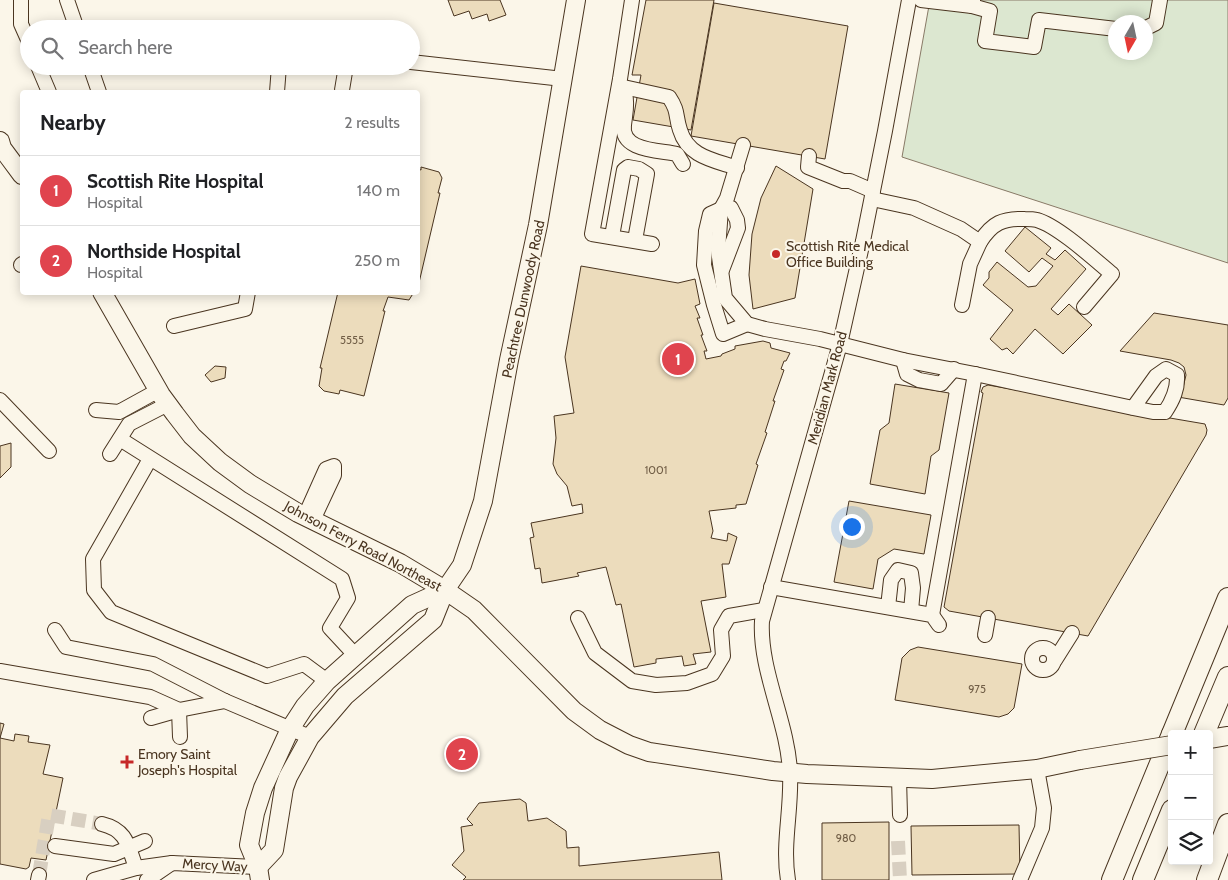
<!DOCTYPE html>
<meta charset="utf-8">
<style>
:root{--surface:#fff;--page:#f2f2f2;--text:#202124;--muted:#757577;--line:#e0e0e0;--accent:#0b8043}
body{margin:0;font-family:Cabin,sans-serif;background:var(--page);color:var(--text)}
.controls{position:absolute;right:15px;bottom:15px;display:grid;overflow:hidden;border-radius:5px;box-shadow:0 2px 12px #0003}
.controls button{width:45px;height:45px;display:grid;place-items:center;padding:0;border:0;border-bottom:1px solid var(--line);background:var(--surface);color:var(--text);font:25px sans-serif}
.compass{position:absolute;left:1108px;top:15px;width:45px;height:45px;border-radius:50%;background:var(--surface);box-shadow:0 2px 12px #0003;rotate:189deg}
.you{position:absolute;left:851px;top:526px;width:18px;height:18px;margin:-12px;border:4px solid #fff;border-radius:50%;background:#1a73e8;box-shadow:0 0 0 8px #1a73e833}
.badge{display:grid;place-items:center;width:32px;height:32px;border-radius:50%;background:var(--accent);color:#fff;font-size:16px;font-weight:700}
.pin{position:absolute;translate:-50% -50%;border:2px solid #fff;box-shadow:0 1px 5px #0006}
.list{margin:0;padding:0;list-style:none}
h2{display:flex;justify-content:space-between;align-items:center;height:65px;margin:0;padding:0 20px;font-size:21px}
h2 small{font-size:16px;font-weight:400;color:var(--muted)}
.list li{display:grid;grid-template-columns:32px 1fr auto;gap:15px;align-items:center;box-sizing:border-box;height:70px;padding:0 20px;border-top:1px solid var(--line)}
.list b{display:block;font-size:19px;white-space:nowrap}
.list p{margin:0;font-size:16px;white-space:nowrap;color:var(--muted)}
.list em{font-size:16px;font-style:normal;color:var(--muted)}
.icon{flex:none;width:28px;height:28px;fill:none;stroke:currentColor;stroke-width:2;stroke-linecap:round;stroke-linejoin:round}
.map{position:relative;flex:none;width:1228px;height:880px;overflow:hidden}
.search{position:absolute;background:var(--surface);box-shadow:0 2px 12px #0003;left:20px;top:20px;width:400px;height:55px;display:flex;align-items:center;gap:12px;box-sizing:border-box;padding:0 18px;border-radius:28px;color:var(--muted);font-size:19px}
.panel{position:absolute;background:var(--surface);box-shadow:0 2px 12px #0003;left:20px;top:90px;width:400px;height:205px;border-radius:5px}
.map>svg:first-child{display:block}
.green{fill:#dce7d0;stroke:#887966;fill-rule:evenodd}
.building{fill:#ecdcbc;stroke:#4a3520}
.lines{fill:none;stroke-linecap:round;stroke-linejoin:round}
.minor-tunnel{stroke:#d8cfc1;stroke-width:14;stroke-dasharray:14 7;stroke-linecap:butt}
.minor-casing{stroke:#4a3520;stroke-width:16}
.major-casing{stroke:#4a3520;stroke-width:20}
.highway-casing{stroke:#4a3520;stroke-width:22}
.minor{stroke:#fbf6e9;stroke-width:14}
.major{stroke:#fbf6e9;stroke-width:18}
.highway{stroke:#fbf6e9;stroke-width:20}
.major-bridge-casing{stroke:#4a3520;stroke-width:20;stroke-linecap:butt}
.major-bridge{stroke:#fbf6e9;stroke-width:18}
.poi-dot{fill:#c62828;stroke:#fbf6e9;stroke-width:2}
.labels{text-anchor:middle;stroke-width:4;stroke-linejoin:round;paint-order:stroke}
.number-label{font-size:11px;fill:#725f47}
.poi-label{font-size:14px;fill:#4a3520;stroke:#fbf6e9;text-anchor:start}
.street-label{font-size:14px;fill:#4a3520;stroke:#fbf6e9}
</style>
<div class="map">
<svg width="1228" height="880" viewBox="0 0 1228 880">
<rect width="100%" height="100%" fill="#fbf6e9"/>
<path class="green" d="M930,0H1228V263L902,157ZM1116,22H1146V52H1116Z"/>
<g class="building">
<path d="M448,0H500L506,15L489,21L487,14L472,19L469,11L454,16Z"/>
<path d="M646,0H714L691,130L633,120L641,75H632Z"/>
<path d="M714,3L848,26L825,159L691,136Z"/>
<path d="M776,166L813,189L795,298L753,309L749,275L752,234L761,198Z"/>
<path d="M421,167L439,172L442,178L438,193H440L418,287V169L421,170Z"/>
<path d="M1025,227L1051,248L1046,254L1055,260L1065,250L1086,269L1051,309L1058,315L1069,304L1092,325L1063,354L1035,329L1013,354L1007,348L1002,350L990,339L1013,310L983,285L989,278V272L997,262L1028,287L1036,286L1053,266L1042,258L1029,272L1005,251Z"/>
<path d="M581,266L678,283L695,279L700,304L695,306L700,318H697L703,335H701L707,351H704L706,359L721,356L722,354L735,349V346L763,341L770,343L771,348L790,353L786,361H784L781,369L784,370L773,401H775L766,429L765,432L767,433L756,464L758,465L746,504L736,505V508L709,511L713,531L711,538L727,541L728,533L737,537L729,564H722L726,597L701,601L711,652L693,654L696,664L684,666L682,656L656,659V663L634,667L621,604L616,605L606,567L577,573L579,576L542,583L540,568L535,569L530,538L534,537L531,523L583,513L582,504L572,506L567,486L557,474L553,464L556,438L554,416L574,413L565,357Z"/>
<path d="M338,292H414L409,300L388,297L383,311H385L364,396L340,390L339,394L324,391L319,386L322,368H320Z"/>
<path d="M1154,313L1228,325V398L1224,405L1178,397L1183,388L1186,375L1184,367L1179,363L1171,360L1120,351Z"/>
<path d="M215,366L226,367L225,378L211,382L205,375Z"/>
<path d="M895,384L949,393L939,450L931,456L925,494L870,484L880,430L889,423Z"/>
<path d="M988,385L1140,412L1144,417L1158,419L1164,417L1205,424L1207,430L1206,435L1088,636L949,611L944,607L983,393L981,392L983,387Z"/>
<path d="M11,443V467L0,478V446Z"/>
<path d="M849,501L931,515L924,554L894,549L878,559L873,589L834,582Z"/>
<path d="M918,647L1022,664L1014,708L1008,714L999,717L895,700L902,658L910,650Z"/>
<path d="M0,723L4,724L0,738L14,741L15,734L29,736L28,742L50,745L43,774L63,778L46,860L31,858L29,867L26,869L0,864Z"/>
<path d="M520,799L526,803L528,821L547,818L566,831L567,848L579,847V866L719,852L722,880H463L466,877L452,865L464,851L461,827L473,825L467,819L479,803Z"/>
<path d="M889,822V880H822V823Z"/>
<path d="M1019,825L1020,874L912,875L911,826Z"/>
</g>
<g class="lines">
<g class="minor-tunnel">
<path d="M898,841L900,880"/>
<path d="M39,875L49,815L102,824"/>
</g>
<g class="minor-casing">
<g id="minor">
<path d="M21,0V24L29,42"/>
<path d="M67,0L77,29"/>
<path d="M632,0L620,79L592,234L652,244"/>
<path d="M921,0L972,6L973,0"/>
<path d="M972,6L990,11L985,41L1034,47L1039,20L1116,29"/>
<path d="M1146,28L1156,23L1160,0"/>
<path d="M411,62L563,79"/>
<path d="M38,66L49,92"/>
<path d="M90,66L99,92"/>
<path d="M619,86L669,97C679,112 675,115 680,130C688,157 714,160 737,168"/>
<path d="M342,90L346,66"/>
<path d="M277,92L279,66"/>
<path d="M618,93L625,94C628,104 625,115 624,125C620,151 659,150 677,154L683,164"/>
<path d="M743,145L727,198L721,209L718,250L725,298L747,324L765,329L820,339L903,360L975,374L1133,408L1153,412H1165C1173,400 1178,389 1177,375L1166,369L1156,376L1133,408"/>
<path d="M809,156L808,167L843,181H850L873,191"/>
<path d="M872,199L914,208L961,229L980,242C992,223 1003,218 1025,219C1029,219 1033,219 1037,220C1058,226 1094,259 1112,274L1084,307"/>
<path d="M612,236L624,170L628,167L639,169L647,174L635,240"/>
<path d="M21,265L22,264"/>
<path d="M722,270L738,228L737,220L731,208L721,209L710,214L706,231L704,265L714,305L723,334L747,324"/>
<path d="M962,305L970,264L980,242"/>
<path d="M174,326L245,309L248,292"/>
<path d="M903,360L907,374L919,380L941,384L954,369"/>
<path d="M0,400L49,451"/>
<path d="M96,410L119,412L159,390"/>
<path d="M120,439L342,579L348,598L330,628L356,656"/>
<path d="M110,454L129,424L168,404"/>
<path d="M150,459L93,559L94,590L111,612L267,676L304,664L327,681"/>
<path d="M305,516L326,469L334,466V475L313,520"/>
<path d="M771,587L932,615L939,625"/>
<path d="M888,607L891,580L898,570L911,573L913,588L911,611"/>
<path d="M932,615L975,374"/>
<path d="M578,618L595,653L632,681L656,685L687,683L712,674L723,656L721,630L729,616L764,610"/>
<path d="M55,630L66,647L153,664L225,701L310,737"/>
<path d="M985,635L988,618"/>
<circle cx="1043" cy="659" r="11"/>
<path d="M1055,660L1072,633"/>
<path d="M0,671L150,697L179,710"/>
<path d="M179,710L180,737"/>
<path d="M151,718L179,710L225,701"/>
<path d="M899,778L900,815"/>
<path d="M102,824C127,830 128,846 136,868"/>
<path d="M55,846L114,854L145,841"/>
<path d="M38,880L39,875"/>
<path d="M94,880L136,868L172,863L258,867"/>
<path d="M147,880L172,863"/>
<path d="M788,880C782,844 792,809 790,772C788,723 759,670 762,621L840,344L863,241L885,131L909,0"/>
<path d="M1020,880L1042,828L1044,808L1037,769"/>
</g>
</g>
<g class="major-casing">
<g id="major">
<path d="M0,141L2,148L22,175"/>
<path d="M102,292L161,395L175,414L192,436L220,462L250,484L298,513L400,563L445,590L474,610L574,711L600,730L629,745L649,752L773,771L807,774L932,779L1037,769L1080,760"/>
<path d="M1209,739L1228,736"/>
<path d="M258,867L274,850L284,788L288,777L310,737L345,696L433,620L445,590L462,565L483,501L509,360L538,225L576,0"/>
<path d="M260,880L258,867L249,845L255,813L263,788L290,729L305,706L327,681L412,605L445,590"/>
</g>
</g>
<g class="highway-casing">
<g id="highway">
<path d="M1172,734L1228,598"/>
<path d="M1204,734L1228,677"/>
<path d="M1112,880L1172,734"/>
<path d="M1143,880L1172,810"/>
<path d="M1207,880L1228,824"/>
</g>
</g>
<use href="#minor" class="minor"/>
<use href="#major" class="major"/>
<use href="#highway" class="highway"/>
<g class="major-bridge-casing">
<path id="major-bridge" d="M1080,760L1172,745"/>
</g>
<use href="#major-bridge" class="major-bridge"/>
</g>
<g class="poi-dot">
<circle cx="776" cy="254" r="5"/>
<path d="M124.5 754.5h5v5h5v5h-5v5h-5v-5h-5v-5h5z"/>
</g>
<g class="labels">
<g class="number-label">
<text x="352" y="344">5555</text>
<text x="656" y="474">1001</text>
<text x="977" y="693">975</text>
<text x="846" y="842">980</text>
</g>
<g class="poi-label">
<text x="786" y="251">Scottish Rite Medical<tspan x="786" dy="16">Office Building</tspan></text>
<text x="138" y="759">Emory Saint<tspan x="138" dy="16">Joseph's Hospital</tspan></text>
</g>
<g class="street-label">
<text transform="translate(523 299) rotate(-78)" y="5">Peachtree Dunwoody Road</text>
<text transform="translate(827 388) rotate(-75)" y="5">Meridian Mark Road</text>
<text transform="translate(363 546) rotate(28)" y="5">Johnson Ferry Road Northeast</text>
<text transform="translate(215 865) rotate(3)" y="5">Mercy Way</text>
</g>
</g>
</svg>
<div class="controls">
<button>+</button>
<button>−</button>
<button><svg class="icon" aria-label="layers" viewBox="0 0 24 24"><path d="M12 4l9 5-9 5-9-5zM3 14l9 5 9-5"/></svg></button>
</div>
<svg class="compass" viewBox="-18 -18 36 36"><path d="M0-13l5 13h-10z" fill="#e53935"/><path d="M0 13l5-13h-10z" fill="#757577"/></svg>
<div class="you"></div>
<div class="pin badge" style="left:678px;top:359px;background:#e0444e">1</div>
<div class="pin badge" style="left:462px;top:754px;background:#e0444e">2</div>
<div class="search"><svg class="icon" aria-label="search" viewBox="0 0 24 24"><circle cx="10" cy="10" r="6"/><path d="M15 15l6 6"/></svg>Search here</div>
<section class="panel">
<h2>Nearby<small>2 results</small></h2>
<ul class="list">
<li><span class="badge" style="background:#e0444e">1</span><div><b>Scottish Rite Hospital</b><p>Hospital</p></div><em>140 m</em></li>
<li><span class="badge" style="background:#e0444e">2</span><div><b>Northside Hospital</b><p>Hospital</p></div><em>250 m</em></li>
</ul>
</section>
</div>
